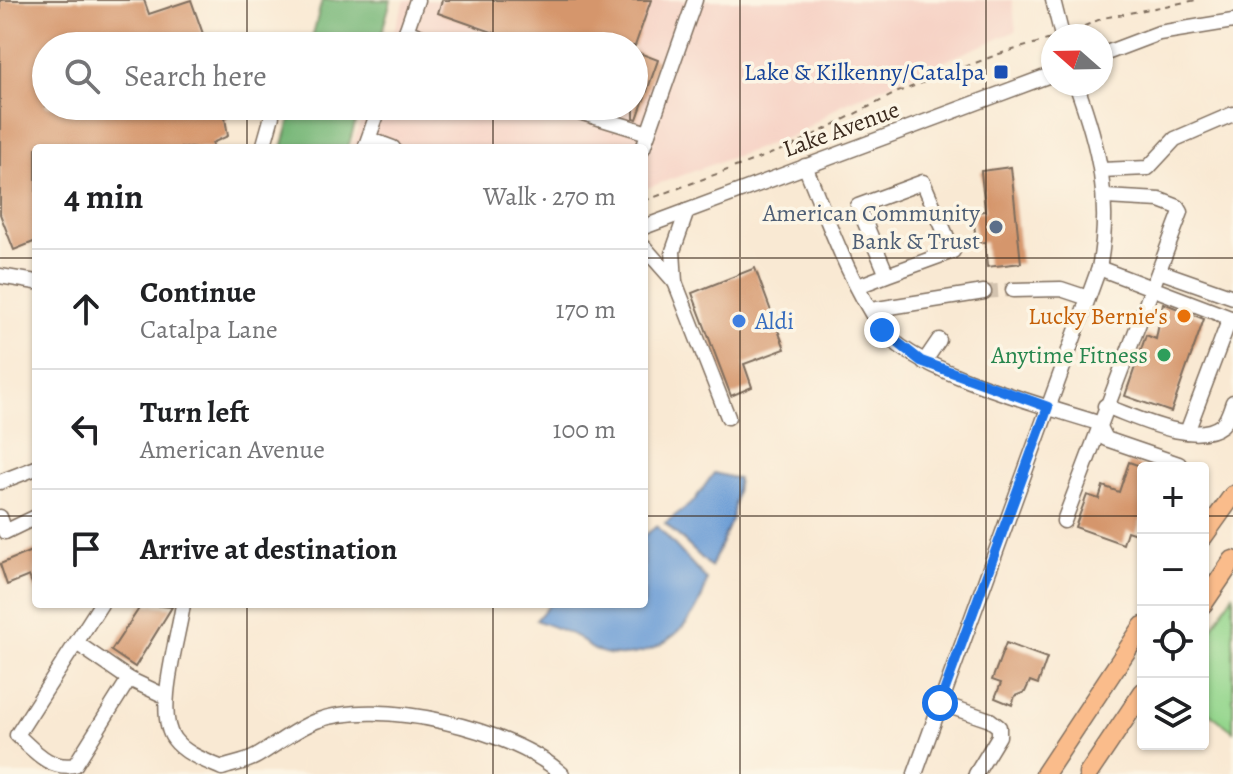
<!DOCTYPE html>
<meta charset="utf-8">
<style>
:root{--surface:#fff;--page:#f6f6f6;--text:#202124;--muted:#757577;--line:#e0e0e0}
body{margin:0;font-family:Alegreya,serif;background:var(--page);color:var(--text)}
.controls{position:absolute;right:24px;bottom:24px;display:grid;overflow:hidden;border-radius:8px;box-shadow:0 2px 6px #0004}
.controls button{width:72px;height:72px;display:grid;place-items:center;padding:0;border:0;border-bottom:2px solid var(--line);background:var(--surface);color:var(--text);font:40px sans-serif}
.compass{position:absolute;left:1041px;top:24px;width:72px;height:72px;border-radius:50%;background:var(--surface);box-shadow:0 2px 6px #0004;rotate:290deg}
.stop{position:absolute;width:24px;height:24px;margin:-18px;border:6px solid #1a73e8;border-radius:50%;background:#fff}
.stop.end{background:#1a73e8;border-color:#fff;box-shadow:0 2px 8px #0008}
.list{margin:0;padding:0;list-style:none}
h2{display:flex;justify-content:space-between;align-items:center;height:104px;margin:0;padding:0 32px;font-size:34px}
h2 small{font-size:26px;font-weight:400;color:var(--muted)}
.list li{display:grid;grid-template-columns:52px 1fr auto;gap:24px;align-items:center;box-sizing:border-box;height:120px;padding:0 32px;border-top:2px solid var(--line)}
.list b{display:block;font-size:30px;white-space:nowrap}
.list p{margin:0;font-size:26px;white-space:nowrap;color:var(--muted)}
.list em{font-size:26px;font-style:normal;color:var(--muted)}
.icon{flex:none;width:44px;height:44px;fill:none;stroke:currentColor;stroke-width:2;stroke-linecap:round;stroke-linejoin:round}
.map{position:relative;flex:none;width:1233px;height:774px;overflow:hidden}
.search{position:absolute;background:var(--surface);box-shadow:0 2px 6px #0004;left:32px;top:32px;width:616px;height:88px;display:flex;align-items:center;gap:20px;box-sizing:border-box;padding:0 28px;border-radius:44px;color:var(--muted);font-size:30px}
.panel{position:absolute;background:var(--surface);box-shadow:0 2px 6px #0004;left:32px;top:144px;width:616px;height:464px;border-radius:8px}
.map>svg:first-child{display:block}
.built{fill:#f6d2c5}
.green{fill:#94d68d;stroke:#688056;stroke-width:2}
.forest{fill:#77b778;stroke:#59704b;stroke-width:2}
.water{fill:#6c9dd6;stroke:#54647a;stroke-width:2}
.building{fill:#d5966c}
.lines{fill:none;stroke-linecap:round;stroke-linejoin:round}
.minor-tunnel{stroke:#d3c3af;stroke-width:14;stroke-dasharray:14 7;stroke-linecap:butt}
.minor-casing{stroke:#7e6d5d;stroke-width:17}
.major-casing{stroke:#7e6d5d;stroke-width:21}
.path{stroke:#7e6d5d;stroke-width:2;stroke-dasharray:6 6;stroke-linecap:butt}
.minor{stroke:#fff;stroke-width:14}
.major{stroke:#fabc8b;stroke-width:18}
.route{stroke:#1a73e8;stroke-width:10}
.grid{fill:none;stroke:#3b2a1e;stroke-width:2;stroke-opacity:0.55}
.transit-dot{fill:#1a4fb4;stroke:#fcf5e5;stroke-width:3}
.service-dot{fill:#5c6f8a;stroke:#fcf5e5;stroke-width:3}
.food-dot{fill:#e8710a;stroke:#fcf5e5;stroke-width:3}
.shop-dot{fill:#3f7fe0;stroke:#fcf5e5;stroke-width:3}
.leisure-dot{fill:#2e9e5b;stroke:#fcf5e5;stroke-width:3}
.labels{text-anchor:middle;stroke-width:7;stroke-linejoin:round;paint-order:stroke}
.transit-label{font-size:24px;fill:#164399;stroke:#fcf5e5;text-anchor:end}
.street-label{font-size:24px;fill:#3b2a1e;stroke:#fcf5e5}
.service-label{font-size:24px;fill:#4e5e75;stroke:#fcf5e5;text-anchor:end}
.food-label{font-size:24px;fill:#c56008;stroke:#fcf5e5;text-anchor:end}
.shop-label{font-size:24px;fill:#366cbe;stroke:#fcf5e5;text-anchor:start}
.leisure-label{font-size:24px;fill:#27864d;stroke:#fcf5e5;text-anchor:end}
</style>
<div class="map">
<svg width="1233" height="774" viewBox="0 0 1233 774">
<rect width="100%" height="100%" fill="#fcf5e5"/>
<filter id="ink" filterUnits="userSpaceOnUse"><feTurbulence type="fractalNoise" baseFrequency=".0125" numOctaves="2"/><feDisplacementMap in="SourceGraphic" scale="16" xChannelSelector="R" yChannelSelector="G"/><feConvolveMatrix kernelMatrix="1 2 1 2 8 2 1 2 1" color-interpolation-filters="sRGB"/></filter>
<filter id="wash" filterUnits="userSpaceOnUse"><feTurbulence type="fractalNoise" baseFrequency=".006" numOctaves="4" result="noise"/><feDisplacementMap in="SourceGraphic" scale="32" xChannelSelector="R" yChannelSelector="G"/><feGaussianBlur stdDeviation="1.8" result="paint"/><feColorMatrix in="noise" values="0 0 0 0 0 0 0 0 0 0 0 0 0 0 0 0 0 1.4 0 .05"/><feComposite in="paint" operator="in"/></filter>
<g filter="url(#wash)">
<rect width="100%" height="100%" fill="#f9e9d3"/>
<path class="built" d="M405,0H1012L1016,31L840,105L800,133L644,189V148H351L366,106H634V46H388Z"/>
<path class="green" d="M1233,594V731L1203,708V643Z"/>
<g class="forest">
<path d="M322,0H391L378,46H310Z"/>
<path d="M294,106H360L348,148H282Z"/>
</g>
<g class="water">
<path d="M714,473L738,479L732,519L711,567L665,523L693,502Z"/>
<path d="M657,526L707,580C697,630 647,668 597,651C589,649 584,641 577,637C564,630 550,626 536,620L550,604H644V536Z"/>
</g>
<g id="blocks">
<g class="building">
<path d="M0,0H144L149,14L191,0L203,34L169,46H46V106H250L225,118L228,136L212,143L214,148H36V241L14,250L0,214Z"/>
<path d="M442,0H651L635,46H532L438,13Z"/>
<path d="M634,51L658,60L637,119L634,118Z"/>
<path d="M1011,167L1021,263L987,267L985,242L976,243L973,212L985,211L981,171Z"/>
<path d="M755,268L785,349L744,364L752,387L731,396L692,293Z"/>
<path d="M1163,303L1204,319L1171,412L1125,396L1146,335L1156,339Z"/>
<path d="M1129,462L1143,467V514L1136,534L1127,531L1123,544L1075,527L1087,495L1099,499L1103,486L1119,492Z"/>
<path d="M36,549V594L29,576L7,585L0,564Z"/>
<path d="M142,604L172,607L135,667L111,651Z"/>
<path d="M1006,643L1047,658L1038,684L1030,681L1025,692L1015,696L1012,705L995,698L1001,683L992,680Z"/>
</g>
</g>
</g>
<g filter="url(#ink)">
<use href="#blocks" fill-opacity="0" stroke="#7e6d5d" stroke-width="2"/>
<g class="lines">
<path class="minor-tunnel" d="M984,292L1013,290"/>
<g class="minor-casing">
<g id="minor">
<path d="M1053,0L1062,36"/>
<path d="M406,31L445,46"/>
<path d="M401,46L417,0"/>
<path d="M1101,55L1159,33L1233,21"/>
<path d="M560,106L648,133"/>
<path d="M369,139L393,148"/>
<path d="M263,148L272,116"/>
<path d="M365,148L380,106"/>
<path d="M643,148L695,0"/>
<path d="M805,166C828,220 848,279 881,328C911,371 1045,406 1098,423L1106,439L1179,464"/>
<path d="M1101,170L1148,168L1175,139L1233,114"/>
<path d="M687,211L673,251L675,282L728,417"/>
<path d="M644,227L1053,74"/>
<path d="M644,247L675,282"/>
<path d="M1099,268L1233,319"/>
<path d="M1159,271L1233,297"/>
<path d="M0,276L36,282"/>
<path d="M858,286L887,275L858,206L923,182L953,251L887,275"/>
<path d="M1013,290L1061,289L1088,298"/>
<path d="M871,310L984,292"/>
<path d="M924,362L939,340"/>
<path d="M1105,406C1134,416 1194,447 1222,425C1228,419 1230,410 1233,402"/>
<path d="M1187,432L1230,318"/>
<path d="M0,482L36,468"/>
<path d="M0,517L5,532L36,517"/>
<path d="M1064,521L1181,212L1178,207L1160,200L1105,197"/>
<path d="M101,604L17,735C35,751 49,770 75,765L129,679"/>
<path d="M183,604C179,636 154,713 174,739C185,754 206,761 222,768C234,764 247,762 257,756C276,745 295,729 316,721C378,697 513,729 562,774"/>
<path d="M78,644L129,679L165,696"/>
<path d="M940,703L990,720L999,727V736L976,774"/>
<path d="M915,774L1099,268C1112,202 1099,146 1076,84"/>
</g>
</g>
<g class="major-casing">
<g id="major">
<path d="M1203,537L1233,495"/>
<path d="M1203,604L1233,560"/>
<path d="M1045,774L1143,626"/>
<path d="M1088,774L1143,692"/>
</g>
</g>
<g class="path">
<path d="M1073,31L1103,18L1196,0"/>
<path d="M644,201L792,146L898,92L999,54L1051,39"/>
</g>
<use href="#minor" class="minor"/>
<use href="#major" class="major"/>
</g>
</g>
<g class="lines" filter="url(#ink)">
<path class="route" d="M882,330L921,361L1048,407L940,703"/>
</g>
<path class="grid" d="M247,0V46M493,0V46M740,0V774M986,0V774M247,106V148M493,106V148M0,258H36M644,258H1233M0,516H36M644,516H1143M1203,516H1233M247,604V774M493,604V774"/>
<rect class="transit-dot" x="993" y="64" width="16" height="16" rx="4"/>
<circle class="service-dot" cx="996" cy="227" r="8"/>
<circle class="food-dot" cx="1184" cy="316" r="8"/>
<circle class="shop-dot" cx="739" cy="321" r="8"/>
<circle class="leisure-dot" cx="1164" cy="355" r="8"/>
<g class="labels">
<g class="transit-label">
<text x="985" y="80">Lake &amp; Kilkenny/Catalpa</text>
</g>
<g class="street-label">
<text transform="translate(841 129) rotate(-20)" y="8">Lake Avenue</text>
</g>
<g class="service-label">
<text x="980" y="221">American Community<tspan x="980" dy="28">Bank &amp; Trust</tspan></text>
</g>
<g class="food-label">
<text x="1168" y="324">Lucky Bernie's</text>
</g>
<g class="shop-label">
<text x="755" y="329">Aldi</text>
</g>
<g class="leisure-label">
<text x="1148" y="363">Anytime Fitness</text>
</g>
</g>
</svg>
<div class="controls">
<button>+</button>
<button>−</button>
<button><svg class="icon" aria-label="locate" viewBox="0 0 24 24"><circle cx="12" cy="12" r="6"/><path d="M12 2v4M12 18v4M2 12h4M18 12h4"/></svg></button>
<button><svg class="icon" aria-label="layers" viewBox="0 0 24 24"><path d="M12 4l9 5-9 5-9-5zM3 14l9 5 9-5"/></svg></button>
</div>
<svg class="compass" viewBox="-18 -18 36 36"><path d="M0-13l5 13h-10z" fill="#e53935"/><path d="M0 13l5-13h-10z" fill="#757577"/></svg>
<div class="stop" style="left:940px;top:703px"></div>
<div class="stop end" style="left:882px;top:330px"></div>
<div class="search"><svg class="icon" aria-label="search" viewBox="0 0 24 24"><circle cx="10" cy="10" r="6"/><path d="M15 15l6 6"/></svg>Search here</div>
<section class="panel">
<h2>4 min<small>Walk · 270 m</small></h2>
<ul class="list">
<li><svg class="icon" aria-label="ahead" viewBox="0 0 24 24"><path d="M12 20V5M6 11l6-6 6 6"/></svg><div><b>Continue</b><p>Catalpa Lane</p></div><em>170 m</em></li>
<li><svg class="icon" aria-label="left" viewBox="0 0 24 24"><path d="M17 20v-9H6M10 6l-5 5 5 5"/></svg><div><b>Turn left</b><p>American Avenue</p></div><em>100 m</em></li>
<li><svg class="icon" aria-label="arrive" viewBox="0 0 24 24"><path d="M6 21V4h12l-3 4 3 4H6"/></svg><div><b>Arrive at destination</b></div></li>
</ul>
</section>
</div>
